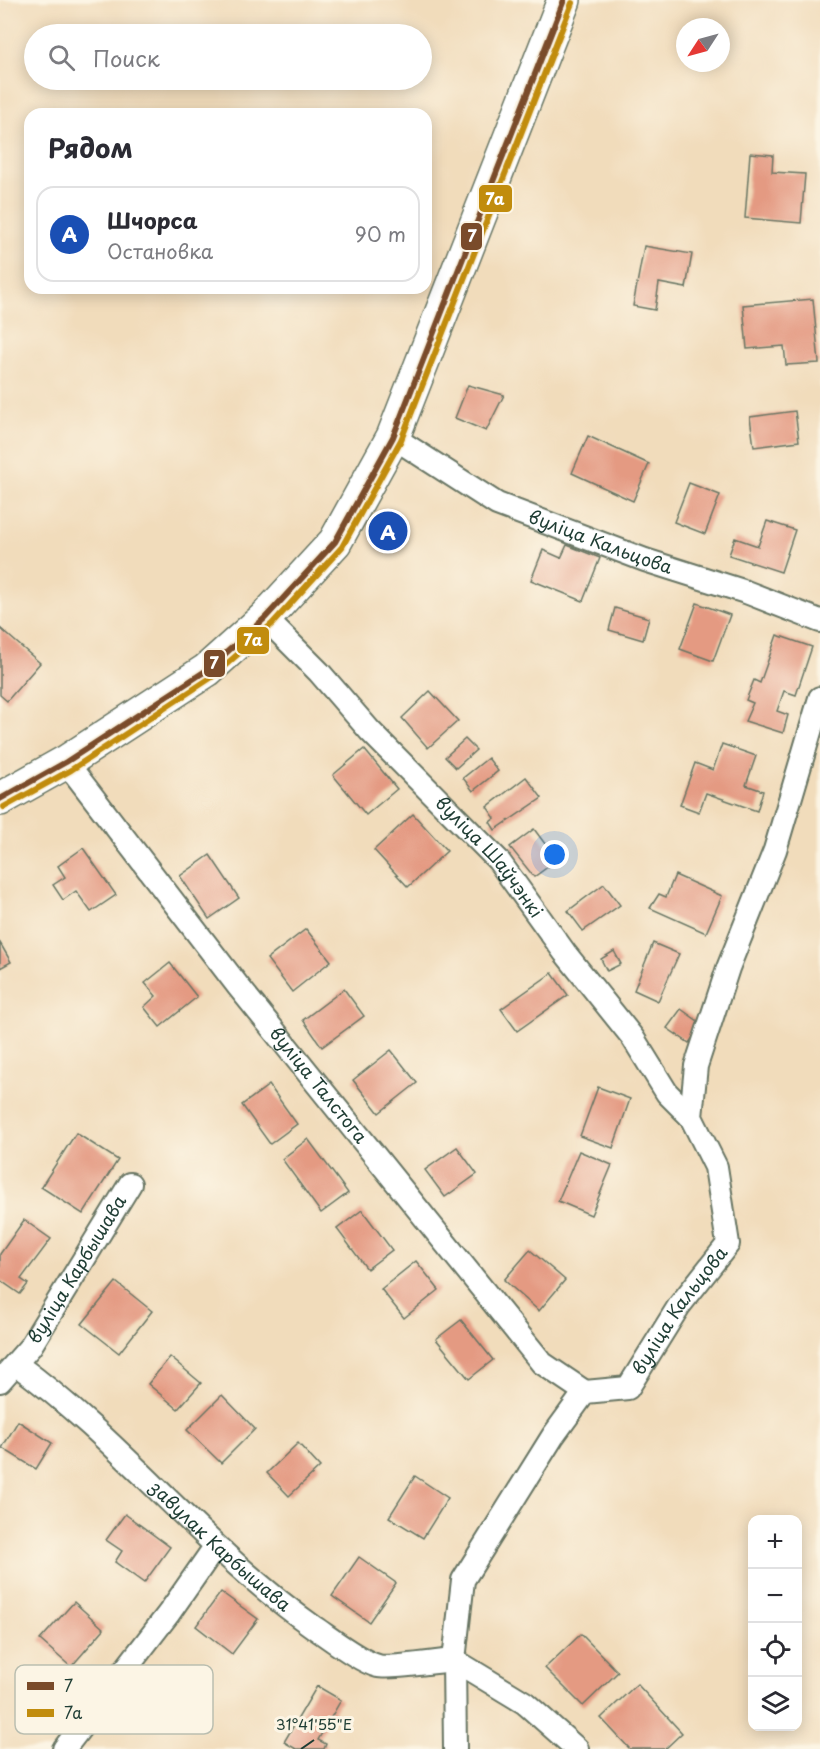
<!DOCTYPE html>
<html lang="ru">
<meta charset="utf-8">
<style>
:root{--surface:#fff;--page:#f2f2f3;--text:#2b2b33;--muted:#7c7c81;--line:#e1e1e2;--accent:#1f6fb2}
body{margin:0;font-family:"Playpen Sans",sans-serif;background:var(--page);color:var(--text)}
.controls{position:absolute;right:18px;bottom:18px;display:grid;overflow:hidden;border-radius:12px;box-shadow:0 3px 15px #0003}
.controls button{width:54px;height:54px;display:grid;place-items:center;padding:0;border:0;border-bottom:2px solid var(--line);background:var(--surface);color:var(--text);font:30px sans-serif}
.compass{position:absolute;left:676px;top:18px;width:54px;height:54px;border-radius:50%;background:var(--surface);box-shadow:0 3px 15px #0003;rotate:234deg}
.you{position:absolute;left:555px;top:855px;width:21px;height:21px;margin:-15px;border:4px solid #fff;border-radius:50%;background:#1a73e8;box-shadow:0 0 0 9px #1a73e833}
.badge{display:grid;place-items:center;width:39px;height:39px;border-radius:50%;background:var(--accent);color:#fff;font-size:20px;font-weight:700}
.pin{position:absolute;translate:-50% -50%;border:3px solid #fff;box-shadow:0 2px 6px #0006}
.list{margin:0;padding:0;list-style:none}
h2{display:flex;justify-content:space-between;align-items:center;height:78px;margin:0;padding:0 24px;font-size:26px}
h2 small{font-size:20px;font-weight:400;color:var(--muted)}
.list li{display:grid;grid-template-columns:39px 1fr auto;gap:18px;align-items:center;box-sizing:border-box;height:96px;margin:0 12px 12px;padding:0 12px;border:2px solid var(--line);border-radius:18px}
.list b{display:block;font-size:22px;white-space:nowrap}
.list p{margin:0;font-size:20px;white-space:nowrap;color:var(--muted)}
.list em{font-size:20px;font-style:normal;color:var(--muted)}
.icon{flex:none;width:33px;height:33px;fill:none;stroke:currentColor;stroke-width:2;stroke-linecap:round;stroke-linejoin:round}
.map{position:relative;flex:none;width:820px;height:1749px;overflow:hidden}
.search{position:absolute;background:var(--surface);box-shadow:0 3px 15px #0003;left:24px;top:24px;width:408px;height:66px;display:flex;align-items:center;gap:15px;box-sizing:border-box;padding:0 21px;border-radius:33px;color:var(--muted);font-size:22px}
.panel{position:absolute;background:var(--surface);box-shadow:0 3px 15px #0003;left:24px;top:108px;width:408px;height:186px;border-radius:18px}
.map>svg:first-child{display:block}
.building{fill:#e49a82}
.lines{fill:none;stroke-linecap:round;stroke-linejoin:round}
.minor-casing{stroke:#687563;stroke-width:26}
.primary-casing{stroke:#687563;stroke-width:36}
.minor{stroke:#fff;stroke-width:22}
.primary{stroke:#fff;stroke-width:33}
.bus-1-casing{stroke:#fcf5e5;stroke-width:10}
.bus-2-casing{stroke:#fcf5e5;stroke-width:10}
.bus-1{stroke:#7a4b2a;stroke-width:6}
.bus-2{stroke:#c18c0d;stroke-width:6}
.ticks{fill:none;stroke:#1f3d34;stroke-width:2}
.labels{text-anchor:middle;stroke-width:6;stroke-linejoin:round;paint-order:stroke}
.street-label{font-size:18px;fill:#1f3d34;stroke:#fcf5e5}
.key{fill:#fcf5e5;stroke:#babeb0;stroke-width:1.5}
.key-label{font-size:16px;fill:#1f3d34}
.ticks-label{font-size:15px;text-anchor:middle;fill:#1f3d34;stroke:#fcf5e5;stroke-width:6;stroke-linejoin:round;paint-order:stroke}
.line-badge{stroke:#fcf5e5;stroke-width:2}
.badge-label{font-size:16px;text-anchor:middle;font-weight:bold;fill:#fff}
</style>
<div class="map">
<svg width="820" height="1749" viewBox="0 0 820 1749">
<rect width="100%" height="100%" fill="#fcf5e5"/>
<filter id="ink" filterUnits="userSpaceOnUse"><feTurbulence type="fractalNoise" baseFrequency=".0167" numOctaves="2"/><feDisplacementMap in="SourceGraphic" scale="12" xChannelSelector="R" yChannelSelector="G"/><feConvolveMatrix kernelMatrix="1 2 1 2 8 2 1 2 1" color-interpolation-filters="sRGB"/></filter>
<filter id="wash" filterUnits="userSpaceOnUse"><feTurbulence type="fractalNoise" baseFrequency=".008" numOctaves="4" result="noise"/><feDisplacementMap in="SourceGraphic" scale="24" xChannelSelector="R" yChannelSelector="G"/><feGaussianBlur stdDeviation="1.35" result="paint"/><feColorMatrix in="noise" values="0 0 0 0 0 0 0 0 0 0 0 0 0 0 0 0 0 1.4 0 .05"/><feComposite in="paint" operator="in"/></filter>
<g filter="url(#wash)">
<rect width="100%" height="100%" fill="#f1dcbb"/>
<g id="blocks">
<g class="building">
<path d="M750,153L773,155L772,172L805,174L801,223L745,218Z"/>
<path d="M644,246L692,254L686,288L659,283L655,310L633,306Z"/>
<path d="M813,299L819,363L786,365L784,346L747,349L743,305Z"/>
<path d="M468,385L504,395L486,431L455,418Z"/>
<path d="M795,411L799,441L754,447L750,417Z"/>
<path d="M588,436L649,464L633,501L572,473Z"/>
<path d="M689,483L720,495L705,534L674,522Z"/>
<path d="M767,521L795,530L781,572L729,555L735,538L758,546Z"/>
<path d="M567,545L600,558L583,601L531,580L543,550L561,558Z"/>
<path d="M697,603L730,615L713,661L680,649Z"/>
<path d="M615,608L649,618L643,640L609,630Z"/>
<path d="M0,628L40,663L7,701L0,695Z"/>
<path d="M777,635L812,647L796,695L784,691L777,711L788,715L783,733L745,721L753,703L746,700L754,680L760,683Z"/>
<path d="M430,691L458,721L428,748L402,718Z"/>
<path d="M465,739L476,750L456,768L445,757Z"/>
<path d="M722,744L756,756L746,785L763,791L757,811L706,793L699,812L680,805L695,763L713,770Z"/>
<path d="M364,749L397,789L366,815L333,775Z"/>
<path d="M488,758L498,771L473,791L463,778Z"/>
<path d="M526,777L542,798L495,830L490,822L495,818L487,807Z"/>
<path d="M413,814L447,851L408,887L374,850Z"/>
<path d="M534,829L557,860L534,877L510,847Z"/>
<path d="M83,848L116,895L91,912L76,891L63,900L53,885L65,877L58,866Z"/>
<path d="M210,855L239,898L209,919L180,876Z"/>
<path d="M675,875L722,896L706,933L650,908L659,894L666,897Z"/>
<path d="M604,884L620,905L583,931L568,911Z"/>
<path d="M306,929L331,961L292,992L267,959Z"/>
<path d="M0,943L11,962L0,968Z"/>
<path d="M653,943L679,954L658,1001L634,990Z"/>
<path d="M614,951L621,964L607,971L601,959Z"/>
<path d="M170,963L197,997L160,1027L144,1007L156,996L145,983Z"/>
<path d="M552,973L568,995L517,1031L501,1009Z"/>
<path d="M344,989L364,1016L322,1047L303,1020Z"/>
<path d="M681,1009L702,1024L689,1043L667,1028Z"/>
<path d="M391,1050L417,1083L379,1113L353,1080Z"/>
<path d="M269,1085L297,1124L270,1144L242,1105Z"/>
<path d="M598,1087L630,1099L613,1148L580,1136Z"/>
<path d="M76,1133L118,1160L83,1214L41,1187Z"/>
<path d="M308,1139L348,1193L321,1213L282,1159Z"/>
<path d="M457,1147L477,1174L445,1197L425,1170Z"/>
<path d="M579,1151L612,1165L591,1215L558,1201Z"/>
<path d="M362,1210L392,1250L367,1269L337,1229Z"/>
<path d="M24,1220L51,1239L21,1279L28,1284L20,1294L0,1280V1254Z"/>
<path d="M530,1250L565,1280L539,1311L504,1280Z"/>
<path d="M416,1261L439,1290L404,1318L381,1289Z"/>
<path d="M116,1282L152,1311L119,1353L82,1324Z"/>
<path d="M461,1320L493,1360L469,1379L436,1339Z"/>
<path d="M170,1357L201,1383L178,1409L148,1384Z"/>
<path d="M222,1395L255,1429L221,1463L187,1430Z"/>
<path d="M18,1421L52,1443L36,1469L2,1448Z"/>
<path d="M298,1443L320,1467L289,1496L267,1473Z"/>
<path d="M415,1476L448,1498L423,1538L389,1517Z"/>
<path d="M125,1514L170,1547L144,1583L115,1562L122,1551L106,1540Z"/>
<path d="M359,1557L396,1583L369,1622L332,1596Z"/>
<path d="M221,1592L258,1619L232,1654L196,1626Z"/>
<path d="M74,1602L104,1629L71,1667L40,1640Z"/>
<path d="M581,1634L618,1672L583,1706L545,1668Z"/>
<path d="M637,1684L682,1733L665,1749H630L601,1718Z"/>
<path d="M317,1686L341,1700L318,1740L326,1744L324,1749H296L284,1742Z"/>
</g>
</g>
</g>
<g filter="url(#ink)">
<use href="#blocks" fill-opacity="0" stroke="#687563" stroke-width="1.5"/>
<g class="lines">
<g class="minor-casing">
<g id="minor">
<path id="s1" d="M393,437L497,504L645,560L746,592L820,621"/>
<path id="s2" d="M265,618L319,672L370,731L498,860L565,953L633,1038L667,1093L691,1117"/>
<path id="s3" d="M66,762L238,986L542,1363L585,1392"/>
<path id="s4" d="M16,1364C124,1443 206,1551 315,1628C330,1638 361,1662 378,1666C389,1669 439,1661 454,1660"/>
<path id="s5" d="M0,1381L30,1347L130,1184"/>
<path d="M454,1660L525,1703L577,1749"/>
<path d="M64,1749L169,1613L215,1547"/>
<path id="s6" d="M455,1749L454,1660L463,1580L553,1436L585,1392L628,1388L679,1306L728,1244L716,1167L691,1117L696,1066L728,968L775,850L820,698"/>
</g>
</g>
<g class="primary-casing">
<path id="primary" d="M0,799L66,762L207,670L265,618L335,542L393,437L564,0"/>
</g>
<use href="#minor" class="minor"/>
<use href="#primary" class="primary"/>
<g class="bus-1-casing">
<path id="bus-1" d="M0,799L66,762L207,670L265,618L335,542L393,437L564,0"/>
</g>
<g class="bus-2-casing">
<path id="bus-2" d="M4,807L71,770L212,677L272,624L342,547L401,440L572,3"/>
</g>
<use href="#bus-1" class="bus-1"/>
<use href="#bus-2" class="bus-2"/>
</g>
</g>
<path class="ticks" d="M301,1749L314,1740"/>
<g class="labels">
<g class="street-label">
<text dy="6" stroke="none"><textPath href="#s1" startOffset="234">вуліца Кальцова</textPath></text>
<text dy="6" stroke="none"><textPath href="#s2" startOffset="328">вуліца Шаўчэнкі</textPath></text>
<text dy="6" stroke="none"><textPath href="#s3" startOffset="410">вуліца Талстога</textPath></text>
<text dy="6" stroke="none"><textPath href="#s5" startOffset="136">вуліца Карбышава</textPath></text>
<text dy="6" stroke="none"><textPath href="#s6" startOffset="530">вуліца Кальцова</textPath></text>
<text dy="6" stroke="none"><textPath href="#s4" startOffset="274">завулак Карбышава</textPath></text>
</g>
</g>
<rect x="15" y="1665" width="198" height="69" rx="9" class="key"/>
<rect x="27" y="1682" width="27" height="8" fill="#7a4b2a"/>
<rect x="27" y="1709" width="27" height="8" fill="#c18c0d"/>
<g class="key-label">
<text x="64" y="1692">7</text>
<text x="64" y="1719">7а</text>
</g>
<g class="ticks-label">
<text x="314" y="1730">31°41'55"E</text>
</g>
<g class="line-badge">
<rect x="478" y="184" width="35" height="29" rx="6" fill="#c18c0d"/>
<rect x="460" y="222" width="23" height="29" rx="6" fill="#7a4b2a"/>
<rect x="236" y="626" width="34" height="29" rx="6" fill="#c18c0d"/>
<rect x="203" y="649" width="23" height="29" rx="6" fill="#7a4b2a"/>
</g>
<g class="badge-label">
<text x="495" y="205">7а</text>
<text x="472" y="242">7</text>
<text x="253" y="646">7а</text>
<text x="214" y="669">7</text>
</g>
</svg>
<div class="controls">
<button>+</button>
<button>−</button>
<button><svg class="icon" aria-label="locate" viewBox="0 0 24 24"><circle cx="12" cy="12" r="6"/><path d="M12 2v4M12 18v4M2 12h4M18 12h4"/></svg></button>
<button><svg class="icon" aria-label="layers" viewBox="0 0 24 24"><path d="M12 4l9 5-9 5-9-5zM3 14l9 5 9-5"/></svg></button>
</div>
<svg class="compass" viewBox="-18 -18 36 36"><path d="M0-13l5 13h-10z" fill="#e53935"/><path d="M0 13l5-13h-10z" fill="#7c7c81"/></svg>
<div class="you"></div>
<div class="pin badge" style="left:388px;top:531px;background:#1a4fb4">A</div>
<div class="search"><svg class="icon" aria-label="search" viewBox="0 0 24 24"><circle cx="10" cy="10" r="6"/><path d="M15 15l6 6"/></svg>Поиск</div>
<section class="panel">
<h2>Рядом<small></small></h2>
<ul class="list">
<li><span class="badge" style="background:#1a4fb4">A</span><div><b>Шчорса</b><p>Остановка</p></div><em>90 m</em></li>
</ul>
</section>
</div>
